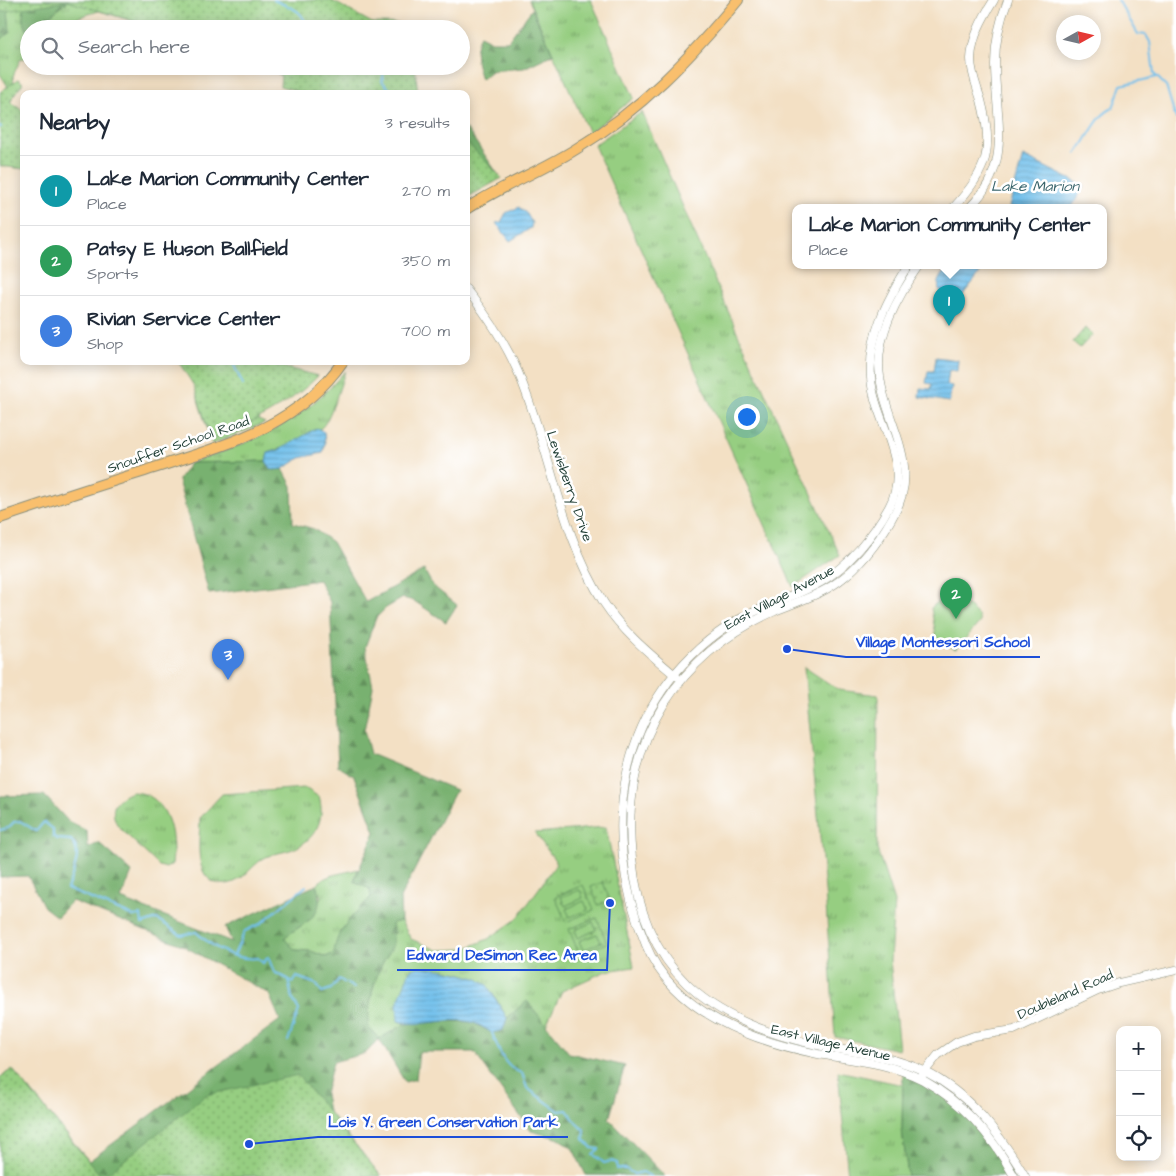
<!DOCTYPE html>
<meta charset="utf-8">
<style>
:root{--surface:#fff;--page:#f2f2f3;--text:#1f2937;--muted:#747a83;--line:#e0e1e3;--accent:#d1495b}
body{margin:0;font-family:"Architects Daughter",sans-serif;background:var(--page);color:var(--text)}
.controls{position:absolute;right:15px;bottom:15px;display:grid;overflow:hidden;border-radius:10px;box-shadow:0 2px 12px #0003}
.controls button{width:45px;height:45px;display:grid;place-items:center;padding:0;border:0;border-bottom:1px solid var(--line);background:var(--surface);color:var(--text);font:25px sans-serif}
.compass{position:absolute;left:1056px;top:15px;width:45px;height:45px;border-radius:50%;background:var(--surface);box-shadow:0 2px 12px #0003;rotate:82deg}
.you{position:absolute;left:746px;top:416px;width:18px;height:18px;margin:-12px;border:4px solid #fff;border-radius:50%;background:#1a73e8;box-shadow:0 0 0 8px #1a73e833}
.badge{display:grid;place-items:center;width:32px;height:32px;border-radius:50%;background:var(--accent);color:#fff;font-size:16px;font-weight:700}
.pin{position:absolute;translate:-50% -41px;filter:drop-shadow(0 1px 2px #0008)}
.pin::after{content:'';position:absolute;top:26px;width:18px;height:15px;background:inherit;clip-path:polygon(0 0,100% 0,50% 100%)}
.popup{position:absolute;left:792px;top:204px;width:315px;height:65px;box-sizing:border-box;display:grid;place-content:center;border-radius:10px;background:var(--surface);filter:drop-shadow(0 1px 4px #0005);font-size:16px;white-space:nowrap;color:var(--muted)}
.popup b{font-size:19px;color:var(--text)}
.popup::after{content:'';position:absolute;left:50%;top:100%;margin-left:-10px;border:10px solid transparent;border-top-color:var(--surface)}
.list{margin:0;padding:0;list-style:none}
h2{display:flex;justify-content:space-between;align-items:center;height:65px;margin:0;padding:0 20px;font-size:21px}
h2 small{font-size:16px;font-weight:400;color:var(--muted)}
.list li{display:grid;grid-template-columns:32px 1fr auto;gap:15px;align-items:center;box-sizing:border-box;height:70px;padding:0 20px;border-top:1px solid var(--line)}
.list b{display:block;font-size:19px;white-space:nowrap}
.list p{margin:0;font-size:16px;white-space:nowrap;color:var(--muted)}
.list em{font-size:16px;font-style:normal;color:var(--muted)}
.icon{flex:none;width:28px;height:28px;fill:none;stroke:currentColor;stroke-width:2;stroke-linecap:round;stroke-linejoin:round}
.map{position:relative;flex:none;width:1176px;height:1176px;overflow:hidden}
.search{position:absolute;background:var(--surface);box-shadow:0 2px 12px #0003;left:20px;top:20px;width:450px;height:55px;display:flex;align-items:center;gap:12px;box-sizing:border-box;padding:0 18px;border-radius:28px;color:var(--muted);font-size:19px}
.panel{position:absolute;background:var(--surface);box-shadow:0 2px 12px #0003;left:20px;top:90px;width:450px;height:275px;border-radius:10px}
.map>svg:first-child{display:block}
.grass{fill:url(#grass-tufts);stroke:#5a865a}
.forest{fill:url(#forest-firs);stroke:#4c7752}
.park{fill:url(#park-dots);stroke:#5a865a}
.pitch{fill:#96ce81;stroke:#5a865a}
.water{fill:url(#water-rules);stroke:#487e90}
.lines{fill:none;stroke-linecap:round;stroke-linejoin:round}
.stream{stroke:#71c0ec;stroke-width:2}
.minor-casing{stroke:#898e7c;stroke-width:9}
.major-casing{stroke:#898e7c;stroke-width:12}
.minor{stroke:#fff;stroke-width:8}
.major{stroke:#f9bf6d;stroke-width:10}
.labels{text-anchor:middle;stroke-width:5;stroke-linejoin:round;paint-order:stroke}
.street-label{font-size:14px;fill:#1f3d34;stroke:#fff}
.water-label{font-size:15px;font-style:italic;fill:#38646b;stroke:#fff}
.leader{fill:none;stroke:#1d4ed8;stroke-width:2}
.callout-dot{fill:#1d4ed8;stroke:#fff;stroke-width:2}
.callout-label{font-size:15px;text-anchor:middle;font-weight:bold;fill:#1d4ed8;stroke:#fff;stroke-width:5;stroke-linejoin:round;paint-order:stroke}
</style>
<div class="map">
<svg width="1176" height="1176" viewBox="0 0 1176 1176">
<defs>
<pattern id="grass-tufts" width="24" height="20" patternUnits="userSpaceOnUse" patternTransform="scale(1.25)"><rect width="24" height="20" fill="#96ce81"/><path d="M3 7l-1-3M5 7V3M7 7l1-3M15 17l-1-3M17 17v-4M19 17l1-3" fill="none" stroke="#7aa86a"/></pattern>
<pattern id="forest-firs" width="22" height="20" patternUnits="userSpaceOnUse" patternTransform="scale(1.25)"><rect width="22" height="20" fill="#78b16f"/><path d="M5 1l3.5 6h-7zM16 11l3.5 6h-7z" fill="#62915c"/></pattern>
<pattern id="park-dots" width="8" height="8" patternUnits="userSpaceOnUse" patternTransform="scale(1.25)"><rect width="8" height="8" fill="#96ce81"/><path d="M2 2h.1M6 6h.1" fill="none" stroke="#7aa86a" stroke-width="1.8" stroke-linecap="round"/></pattern>
<pattern id="water-rules" width="6" height="5" patternUnits="userSpaceOnUse" patternTransform="scale(1.25)"><rect width="6" height="5" fill="#71c0ec"/><path d="M0 2.5h6" fill="none" stroke="#5c9dc0"/></pattern>
</defs>
<rect width="100%" height="100%" fill="#fff"/>
<filter id="ink" filterUnits="userSpaceOnUse"><feTurbulence type="fractalNoise" baseFrequency=".02" numOctaves="2"/><feDisplacementMap in="SourceGraphic" scale="10" xChannelSelector="R" yChannelSelector="G"/><feConvolveMatrix kernelMatrix="1 2 1 2 8 2 1 2 1" color-interpolation-filters="sRGB"/></filter>
<filter id="wash" filterUnits="userSpaceOnUse"><feTurbulence type="fractalNoise" baseFrequency=".0096" numOctaves="4" result="noise"/><feDisplacementMap in="SourceGraphic" scale="20" xChannelSelector="R" yChannelSelector="G"/><feGaussianBlur stdDeviation="1.12" result="paint"/><feColorMatrix in="noise" values="0 0 0 0 0 0 0 0 0 0 0 0 0 0 0 0 0 1.4 0 .05"/><feComposite in="paint" operator="in"/></filter>
<g filter="url(#wash)">
<rect width="100%" height="100%" fill="#f3e0c4"/>
<g class="grass">
<path d="M7,0H24L29,33V57L20,60L13,76L15,94L10,102L7,85L0,74V40L10,32Z"/>
<path d="M69,0L160,29L99,11L79,17L64,29H33Z"/>
<path d="M529,0H591L634,98L589,133Z"/>
<path d="M642,112L738,334L840,555L793,587L594,145Z"/>
<path d="M345,371C342,381 329,423 321,428C308,436 282,449 268,453L266,461L190,463C255,441 299,425 345,371Z"/>
<path d="M205,395L265,423L212,444L198,400Z"/>
<path d="M804,667L839,690L878,695L877,849L894,902L890,960L899,1050L835,1037L825,890Z"/>
<path d="M305,788L319,797C326,819 315,840 293,849C283,853 271,853 261,860C253,866 245,876 238,880C233,883 226,885 220,884C192,879 200,839 200,818L222,794Z"/>
<path d="M132,792C168,792 176,835 172,864L166,868L159,866L118,826C108,809 115,798 132,792Z"/>
<path d="M606,827L634,967L606,971L562,991L546,1025L527,1002L507,1018C488,983 484,978 445,970L398,1021L405,1024L379,1039L368,1027C369,1008 371,991 378,973C387,949 397,953 392,923L401,921L411,939L437,950L464,949L488,939L517,919L557,863L535,833Z"/>
<path d="M358,869L354,881L370,889L371,897C355,914 336,929 335,953L326,957L311,951L295,950L283,938L311,919L321,897L316,885C327,873 343,874 358,869Z"/>
<path d="M838,1071L903,1085L902,1130L908,1176H848Z"/>
</g>
<g class="forest">
<path d="M0,0H7L10,32L0,40Z"/>
<path d="M24,0H69L34,29H29L28,33L23,19Z"/>
<path d="M532,9L553,54L524,68L491,71L481,79C476,63 472,51 480,35L492,41H508Z"/>
<path d="M466,128L500,177L466,198Z"/>
<path d="M266,461L272,470L283,469L292,486L293,523L314,529L332,542L366,602L424,570L433,586L457,605L446,622L414,601L403,598L386,608L376,618L365,647L373,687L364,730L370,754L456,790L400,898L401,921L392,923C397,953 387,949 378,973C371,991 369,1008 368,1027L379,1039L405,1024L447,1021L472,1022L492,1033L503,1030L507,1018L527,1001L569,1053L625,1066L609,1119L665,1176L586,1175L573,1149L560,1139L531,1131L474,1052H419L416,1079L405,1082L379,1039L366,1053L333,1062L325,1094L328,1111L381,1176H76L0,1078L12,1069L89,1161L280,1020L269,994L182,945L72,901L57,917L44,907L28,876L0,877V796L44,795L68,821L87,831L88,848L99,843L132,872L121,899L232,942L225,927L316,885C328,916 304,922 284,938L295,950L311,951L326,957L334,953C336,929 355,914 371,897L370,889L354,881L375,832L354,776L338,766L330,602L319,580L209,594L178,480L190,463Z"/>
<path d="M903,1073L920,1079L963,1109L1014,1176H908L902,1130Z"/>
</g>
<g class="park">
<path d="M0,0H331L372,23L434,24V29H160L67,1L0,12Z"/>
<path d="M266,66H415L418,94H307L280,86L281,76Z"/>
<path d="M18,79L23,83L10,101L24,112V169L0,166V92Z"/>
<path d="M466,142L502,178L466,198Z"/>
<path d="M1085,328L1093,334L1080,348L1073,342Z"/>
<path d="M178,361H269L279,366L318,376C289,405 250,426 211,439L194,386Z"/>
<path d="M603,882L610,901L598,905L591,887Z"/>
<path d="M583,885L594,910L566,922L555,897Z"/>
<path d="M597,918L607,943L579,954L569,929Z"/>
<path d="M12,1069L101,1176H0V1078Z"/>
<path d="M298,1075L381,1176H104L206,1095Z"/>
</g>
<g class="pitch">
<path d="M950,590L978,615L980,622L956,649L937,641L931,608Z"/>
<path d="M580,890L583,898L565,906L561,897Z"/>
<path d="M584,901L588,910L570,917L566,909Z"/>
<path d="M593,922L596,930L578,938L575,930Z"/>
<path d="M597,934L601,942L583,950L579,941Z"/>
</g>
<g class="water">
<path d="M1023,156L1084,186L1072,207H1009Z"/>
<path d="M519,207L527,214L532,223L531,228L510,241L496,223L501,222L506,213Z"/>
<path d="M951,265H990L984,268L958,301L953,303C931,290 937,280 951,265Z"/>
<path d="M936,357L958,360L957,371L949,370L947,385L952,386L949,402L919,397L920,388L931,389L932,384L926,383L928,371H934Z"/>
<path d="M317,428L324,432L325,444L323,453L300,458L283,469L272,470L266,461L268,453L279,450Z"/>
<path d="M419,967L445,970L476,978L487,985L507,1018L503,1030L492,1033C486,1029 479,1024 471,1022C448,1016 420,1029 398,1021L397,1004L410,970Z"/>
</g>
<g class="lines">
<g class="stream">
<path d="M274,0C290,8 304,9 307,29"/>
<path d="M1118,0L1138,34L1146,35L1150,42L1154,74L1166,86L1176,119"/>
<path d="M389,66L384,72L382,81L394,94"/>
<path d="M0,126L1,127"/>
<path d="M1076,154C1089,139 1095,116 1113,108L1121,85L1157,77"/>
<path d="M466,192L468,193"/>
<path d="M232,361L243,385"/>
<path d="M0,830L8,828L14,822L20,821L36,831L44,822L53,829V836L57,839L71,840C84,853 72,874 67,889L133,916L141,915L142,924L157,919L181,935L196,932C212,947 235,961 258,958L263,963L268,957L274,972L288,979L292,998L299,1010L288,1041"/>
<path d="M234,955L245,931L260,924L306,886"/>
<path d="M289,980L293,983L297,977L316,984L322,992L331,989L339,979L354,988"/>
<path d="M492,1033C499,1049 503,1068 522,1073L527,1088L559,1111L567,1110L579,1126L585,1130L584,1139L592,1148L599,1149L593,1154L604,1163L611,1161L617,1163V1169H626L634,1174L643,1172L650,1176"/>
</g>
</g>
</g>
<g filter="url(#ink)">
<g class="lines">
<g class="minor-casing">
<g id="minor">
<path d="M954,207C988,170 994,149 981,100C977,87 971,73 971,59C972,37 982,19 994,0"/>
<path d="M970,207C1014,164 995,118 995,64C995,43 1000,20 1008,0"/>
<path d="M909,265C887,300 868,335 871,378C874,421 913,463 889,507C873,536 849,565 821,582C791,599 757,607 728,626C619,699 597,828 646,945C673,1012 752,1041 818,1054C853,1060 891,1063 923,1080C962,1102 993,1137 1014,1176"/>
<path d="M920,265C900,293 879,329 879,364C880,420 926,462 892,518C879,541 861,565 839,581C820,595 797,602 775,611C730,631 691,662 664,704C635,750 626,805 632,858C643,970 708,1021 813,1044C851,1053 888,1054 924,1071C970,1094 999,1133 1025,1176"/>
<path d="M466,289C487,315 505,342 518,372C550,447 560,534 604,603C623,632 650,654 676,676"/>
<path d="M922,1075L938,1055L957,1042L974,1036L1014,1030L1098,990L1119,983L1176,970"/>
</g>
</g>
<g class="major-casing">
<g id="major">
<path d="M466,209C501,186 541,171 576,149C641,110 691,57 738,0"/>
<path d="M0,518C48,502 96,486 145,471C218,447 297,429 343,361"/>
</g>
</g>
<use href="#minor" class="minor"/>
<use href="#major" class="major"/>
</g>
</g>
<g class="labels">
<g class="street-label">
<text transform="translate(178 444) rotate(-19)" y="5">Snouffer School Road</text>
<text transform="translate(570 486) rotate(71)" y="5">Lewisberry Drive</text>
<text transform="translate(779 597) rotate(-28)" y="5">East Village Avenue</text>
<text transform="translate(1065 994) rotate(-24)" y="5">Doubleland Road</text>
<text transform="translate(831 1042) rotate(13)" y="5">East Village Avenue</text>
</g>
<g class="water-label">
<text x="1035" y="191">Lake Marion</text>
</g>
</g>
<path class="leader" d="M787 649L846 657H1040M610 903L607 970H397M249 1144L318 1137H568"/>
<g class="callout-dot">
<circle cx="787" cy="649" r="5"/>
<circle cx="610" cy="903" r="5"/>
<circle cx="249" cy="1144" r="5"/>
</g>
<g class="callout-label">
<text x="943" y="647">Village Montessori School</text>
<text x="502" y="960">Edward DeSimon Rec Area</text>
<text x="443" y="1127">Lois Y. Green Conservation Park</text>
</g>
</svg>
<div class="controls">
<button>+</button>
<button>−</button>
<button><svg class="icon" aria-label="locate" viewBox="0 0 24 24"><circle cx="12" cy="12" r="6"/><path d="M12 2v4M12 18v4M2 12h4M18 12h4"/></svg></button>
</div>
<svg class="compass" viewBox="-18 -18 36 36"><path d="M0-13l5 13h-10z" fill="#e53935"/><path d="M0 13l5-13h-10z" fill="#747a83"/></svg>
<div class="you"></div>
<div class="pin badge" style="left:949px;top:326px;background:#0f9aa8">1</div>
<div class="popup"><b>Lake Marion Community Center</b>Place</div>
<div class="pin badge" style="left:956px;top:619px;background:#2e9e5b">2</div>
<div class="pin badge" style="left:228px;top:680px;background:#3f7fe0">3</div>
<div class="search"><svg class="icon" aria-label="search" viewBox="0 0 24 24"><circle cx="10" cy="10" r="6"/><path d="M15 15l6 6"/></svg>Search here</div>
<section class="panel">
<h2>Nearby<small>3 results</small></h2>
<ul class="list">
<li><span class="badge" style="background:#0f9aa8">1</span><div><b>Lake Marion Community Center</b><p>Place</p></div><em>270 m</em></li>
<li><span class="badge" style="background:#2e9e5b">2</span><div><b>Patsy E Huson Ballfield</b><p>Sports</p></div><em>350 m</em></li>
<li><span class="badge" style="background:#3f7fe0">3</span><div><b>Rivian Service Center</b><p>Shop</p></div><em>700 m</em></li>
</ul>
</section>
</div>
